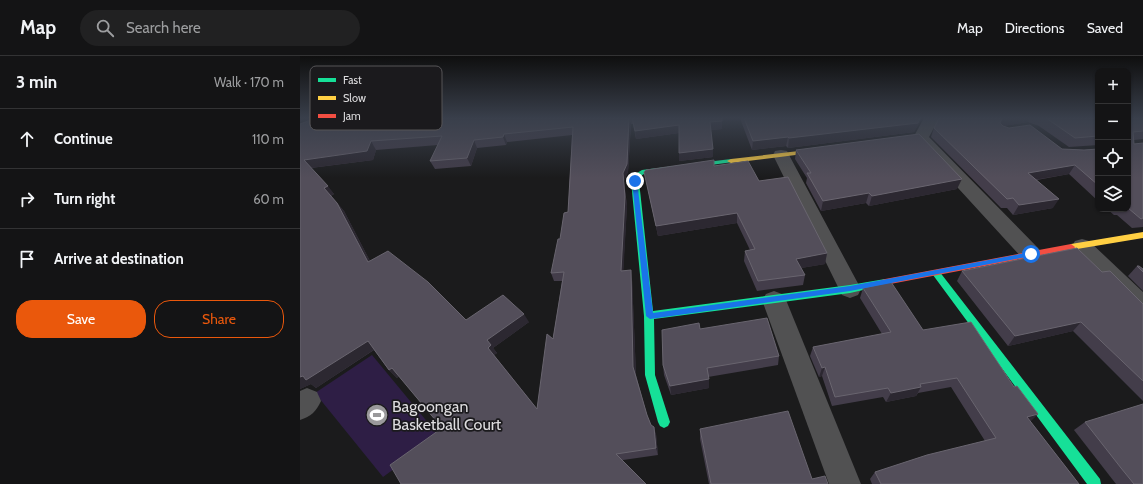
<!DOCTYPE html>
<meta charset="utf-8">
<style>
:root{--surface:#141415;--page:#212122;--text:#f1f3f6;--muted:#9d9ea0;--line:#333334;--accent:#ea580c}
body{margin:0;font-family:Cabin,sans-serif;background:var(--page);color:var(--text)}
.controls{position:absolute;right:12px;top:12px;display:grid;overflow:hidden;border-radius:8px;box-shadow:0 1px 3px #0004}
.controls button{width:36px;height:36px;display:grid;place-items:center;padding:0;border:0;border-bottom:1px solid var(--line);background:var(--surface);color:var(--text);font:20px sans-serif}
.stop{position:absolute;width:12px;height:12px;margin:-9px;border:3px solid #1a73e8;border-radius:50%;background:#fff}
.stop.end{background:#1a73e8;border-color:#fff;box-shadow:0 1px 4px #0008}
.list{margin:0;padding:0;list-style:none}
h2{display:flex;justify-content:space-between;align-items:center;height:52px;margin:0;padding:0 16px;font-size:17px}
h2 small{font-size:13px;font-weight:400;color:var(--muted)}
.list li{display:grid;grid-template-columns:26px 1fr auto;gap:12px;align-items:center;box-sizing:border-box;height:60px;padding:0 16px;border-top:1px solid var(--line)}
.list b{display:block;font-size:15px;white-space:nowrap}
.list em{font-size:13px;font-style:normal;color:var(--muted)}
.actions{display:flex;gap:8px;padding:12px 16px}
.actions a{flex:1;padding:9px 0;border:1px solid var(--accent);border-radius:16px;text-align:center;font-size:14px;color:var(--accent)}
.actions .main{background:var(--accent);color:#fff}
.icon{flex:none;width:22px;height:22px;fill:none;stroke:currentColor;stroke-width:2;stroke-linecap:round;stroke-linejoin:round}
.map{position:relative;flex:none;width:843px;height:428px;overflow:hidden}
header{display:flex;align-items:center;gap:24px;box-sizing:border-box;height:56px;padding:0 20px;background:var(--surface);border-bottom:1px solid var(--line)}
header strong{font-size:19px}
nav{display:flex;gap:22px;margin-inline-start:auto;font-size:14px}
.search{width:280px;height:36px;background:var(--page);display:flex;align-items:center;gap:10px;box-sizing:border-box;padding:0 14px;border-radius:22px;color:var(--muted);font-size:15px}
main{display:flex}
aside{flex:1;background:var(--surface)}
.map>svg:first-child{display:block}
.green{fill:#2e1e45}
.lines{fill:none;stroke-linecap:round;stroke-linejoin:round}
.street{fill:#515152;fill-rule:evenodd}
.fast{fill:#16e098;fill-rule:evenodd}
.slow{fill:#ffcf43;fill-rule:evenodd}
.jam{fill:#f24e42;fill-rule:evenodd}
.wall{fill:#433d4a;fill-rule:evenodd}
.shaded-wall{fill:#2c2831}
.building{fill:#534e5a;stroke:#69656f;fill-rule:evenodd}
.route{fill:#1a73e8}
.labels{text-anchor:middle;stroke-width:3.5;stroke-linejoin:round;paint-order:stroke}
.near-poi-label{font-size:16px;fill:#dedddf;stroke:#1b1a1d;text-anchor:start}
.key{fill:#1b1a1d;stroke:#565457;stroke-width:1}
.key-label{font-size:11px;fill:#dedddf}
</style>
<header>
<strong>Map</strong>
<div class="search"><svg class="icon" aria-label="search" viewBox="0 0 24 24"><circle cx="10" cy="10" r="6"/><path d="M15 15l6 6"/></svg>Search here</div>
<nav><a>Map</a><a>Directions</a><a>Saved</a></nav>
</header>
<main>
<aside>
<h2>3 min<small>Walk · 170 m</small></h2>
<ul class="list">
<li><svg class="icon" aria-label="ahead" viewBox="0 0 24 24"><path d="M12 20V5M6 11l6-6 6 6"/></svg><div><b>Continue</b></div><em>110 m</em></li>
<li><svg class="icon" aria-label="right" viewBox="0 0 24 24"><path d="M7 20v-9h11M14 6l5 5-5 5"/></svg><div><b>Turn right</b></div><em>60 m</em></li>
<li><svg class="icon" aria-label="arrive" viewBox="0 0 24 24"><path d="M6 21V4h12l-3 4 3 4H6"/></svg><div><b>Arrive at destination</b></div></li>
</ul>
<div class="actions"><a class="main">Save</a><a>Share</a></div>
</aside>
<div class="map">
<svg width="843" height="428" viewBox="0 0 843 428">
<rect width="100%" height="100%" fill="#1b1b1c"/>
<path class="green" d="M72,299L139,380L83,421L15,337Z"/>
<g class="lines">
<g class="street">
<path d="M624,62H639L629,81L739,193L742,198L739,203L731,206L723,203L615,85L613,82Z"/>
<path d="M481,94L487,95L489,99L561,233L558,239L550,242L542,239L539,233L473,99L475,95Z"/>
<path d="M782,183L789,185L843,236V259L835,257L775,195L772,190L775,185Z"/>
<path d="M474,235L482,238L486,244L561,428H529L462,244L466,238Z"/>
<path d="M7,332L17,336L21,345C16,356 11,360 0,364V335Z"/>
</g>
<g class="fast">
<path d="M431,103L435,105L433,106L344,118L339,121V125L353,255L550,229L585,223L588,224L590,226L588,228L585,229L550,237L354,263L355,319L370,366L368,370L364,372L360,370L358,366L345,319L344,260L331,125L332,120L342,114Z"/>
<path d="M636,214L639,215L800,423L801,428H787L633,219L631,217L633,215Z"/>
</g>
<g class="slow">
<path d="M525,92L527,93V95L431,107L427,105L431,103Z"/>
<path d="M843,176V182L771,194L767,191L771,188Z"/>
</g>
<path class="jam" d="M771,188L775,191L774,193L585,229L582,228L580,226L582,224L585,223Z"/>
</g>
<g class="wall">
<path d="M16,62H422V73L411,74L413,101L379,105V77L336,83L333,68H331L328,116L324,125L327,150L323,215L332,223L336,319L347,359L351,369L356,378L358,399L323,404L142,372L99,320L97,322L89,314L74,294L16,332L11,328L0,333V68ZM272,79L268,156L251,217L254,225H262L253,283L237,353L194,299L197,297L193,292L229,266L166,264L70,205L44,155L31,140L34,138L11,112L73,104L76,94L138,89L130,105L135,113L171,110L177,92L206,89L207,86Z"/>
<path d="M441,62H622L614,76L488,92L486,90L452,94L441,65Z"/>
<path d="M639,62H798V89L769,91L739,70L728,66L703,70L762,93L784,94L798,93V145L769,118L737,124L753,152L713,159L707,152H701L631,81L634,72Z"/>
<path d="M828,62H843V83L834,84V88L843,87V171L832,172L817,159H814L807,153H828Z"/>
<path d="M496,94L657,133L569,150L566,147L521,155L506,127L507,122L495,103Z"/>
<path d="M414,110L459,125L527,197L525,208L501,212L505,219L503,229L457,235L444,205L445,195L450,194L437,167L358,180L346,125L344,116Z"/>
<path d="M837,210L843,213V235L828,220Z"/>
<path d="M662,215L802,216L843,248V345L773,275L708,290L657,225Z"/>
<path d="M563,232L623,274L714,331L738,358L730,365L779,428H572L570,423L575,416L685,385L651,331L618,337L616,340L586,346L583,341L532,350L522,320L519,321L510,300L513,291L582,278L560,242Z"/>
<path d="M400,273L479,300L478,309L408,321L409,332L371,339L364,319L363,309Z"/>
<path d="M785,366L843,428H816L774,374Z"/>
<path d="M400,373L512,423L528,428H409L400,383Z"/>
</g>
<g class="shaded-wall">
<path d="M329,62L331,68L328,116L324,125L327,150L323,224L321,215L323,117Z"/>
<path d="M620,62H622L614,76L488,92L489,82Z"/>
<path d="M702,62H729L728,66L698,71Z"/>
<path d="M422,65V73L410,74V66Z"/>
<path d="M379,69V77L336,83L335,75Z"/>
<path d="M204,78L207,86L206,89L203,81Z"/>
<path d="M488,81L486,90L452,94L453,85Z"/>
<path d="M174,84L177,92L171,110L167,102Z"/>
<path d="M71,85L76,94L73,104L10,112L4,104Z"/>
<path d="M413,93V101L379,105V97Z"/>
<path d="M775,109L769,118L722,126L728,117Z"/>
<path d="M662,123L657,133L569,150L572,140Z"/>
<path d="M28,130L34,138L30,140L24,132Z"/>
<path d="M569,137L566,147L521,155L523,145Z"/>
<path d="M759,143L753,152L713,159L719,149Z"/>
<path d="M37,147L44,155L75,215L68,206Z"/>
<path d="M437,157V167L358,180L356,170Z"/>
<path d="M527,197L525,208L495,213L496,203Z"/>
<path d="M331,214L332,223L336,319L333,311Z"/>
<path d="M224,258L229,266L193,292L197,297L193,300L188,292L187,284Z"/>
<path d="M781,266L773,275L708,290L715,280Z"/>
<path d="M68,285L75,293L16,332L11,328L0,333V321Z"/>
<path d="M525,311L522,320L519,321L522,312Z"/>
<path d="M92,312L100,320L97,322L89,314Z"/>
<path d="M409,323V332L371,339L370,330Z"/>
<path d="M621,331L616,340L586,346L591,337Z"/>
<path d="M738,358L729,367L727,361Z"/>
<path d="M354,371L356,378L358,399L356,392Z"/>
</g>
<g class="building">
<path d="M16,62H329L327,108L323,117L325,141L321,215L331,214L333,311L347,359L351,369L354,371L356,392L316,398L346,428H101L90,409L142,372L92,312L89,314L68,285L6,324L3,320L0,321V68ZM273,71L268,156L264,157L260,183H258L251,217L264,216L253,283L247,278L237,353L188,292L191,289L187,284L224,258L203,239L166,264L128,226L88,195L68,206L37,147L24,132L28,130L4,104L67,95L71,85L142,80L130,105L167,102L174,84L203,81L204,78Z"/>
<path d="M332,62H422V65L410,66L413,93L379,97V69L335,75Z"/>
<path d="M444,62H620L618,67L489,82L488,81L453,85Z"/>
<path d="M639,62H702L700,67L703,70L709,72L730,69L762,93L784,94L798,93V129L775,109L728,117L759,143L719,149L713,142L707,143L634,72Z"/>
<path d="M746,62H798V80L775,82Z"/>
<path d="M828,62H843V75L833,76L834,88L843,87V162L841,163L828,152Z"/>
<path d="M619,78L662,123L572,140L569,137L523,145L507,117H511L496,94Z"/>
<path d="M414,104V110L448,105L459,125L488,121L527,197L496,203L505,219L458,225L445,195L455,193L437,157L356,170L344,116L346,114Z"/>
<path d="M777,192L802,216L810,215L843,248V325L781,266L715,280L662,215Z"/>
<path d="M837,210H839L843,213V216Z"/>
<path d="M591,226L623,274L671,266L714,331L717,330L738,358L727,361L779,428H581L575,416L627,399L696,382L657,322L620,328L621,331L591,337L588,332L535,341L525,311L522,312L513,291L591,276L563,232Z"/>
<path d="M467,262L479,300L407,312L409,323L370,330L363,309L362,274L399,267L400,273Z"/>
<path d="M843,348V428H834L821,412L785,366Z"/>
<path d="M488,355L512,423L525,420L528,428H411L400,373Z"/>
</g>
<linearGradient id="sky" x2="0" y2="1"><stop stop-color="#0f0f0f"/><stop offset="0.51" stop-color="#393f4b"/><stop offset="1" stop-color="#393f4b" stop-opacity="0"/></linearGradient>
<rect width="843" height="122" fill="url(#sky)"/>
<path class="route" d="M335,123L337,125L353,257L550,230L731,196L734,198L731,200L550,235L350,263L346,260L332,125Z"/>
<defs>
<g id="stadium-disc" transform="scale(1.15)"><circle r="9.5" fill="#9a999b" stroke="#1b1a1d"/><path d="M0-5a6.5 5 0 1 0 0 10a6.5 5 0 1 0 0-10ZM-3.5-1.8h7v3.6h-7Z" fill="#fff"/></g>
</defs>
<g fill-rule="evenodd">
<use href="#stadium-disc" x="77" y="359"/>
</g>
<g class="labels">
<g class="near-poi-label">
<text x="92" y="356">Bagoongan<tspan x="92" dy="18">Basketball Court</tspan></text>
</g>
</g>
<rect x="10" y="10" width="132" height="64" rx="6" class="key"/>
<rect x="18" y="22" width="18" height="4" fill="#16e098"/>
<rect x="18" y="40" width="18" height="4" fill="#ffcf43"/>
<rect x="18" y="58" width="18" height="4" fill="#f24e42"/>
<g class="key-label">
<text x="43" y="28">Fast</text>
<text x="43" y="46">Slow</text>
<text x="43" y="64">Jam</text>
</g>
</svg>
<div class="controls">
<button>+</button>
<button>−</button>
<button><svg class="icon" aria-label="locate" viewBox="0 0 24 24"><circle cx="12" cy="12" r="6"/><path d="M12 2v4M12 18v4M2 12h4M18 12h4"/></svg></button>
<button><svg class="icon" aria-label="layers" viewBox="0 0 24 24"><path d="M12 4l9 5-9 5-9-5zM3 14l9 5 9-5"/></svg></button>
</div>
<div class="stop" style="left:731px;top:198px"></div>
<div class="stop end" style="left:335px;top:125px"></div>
</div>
</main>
